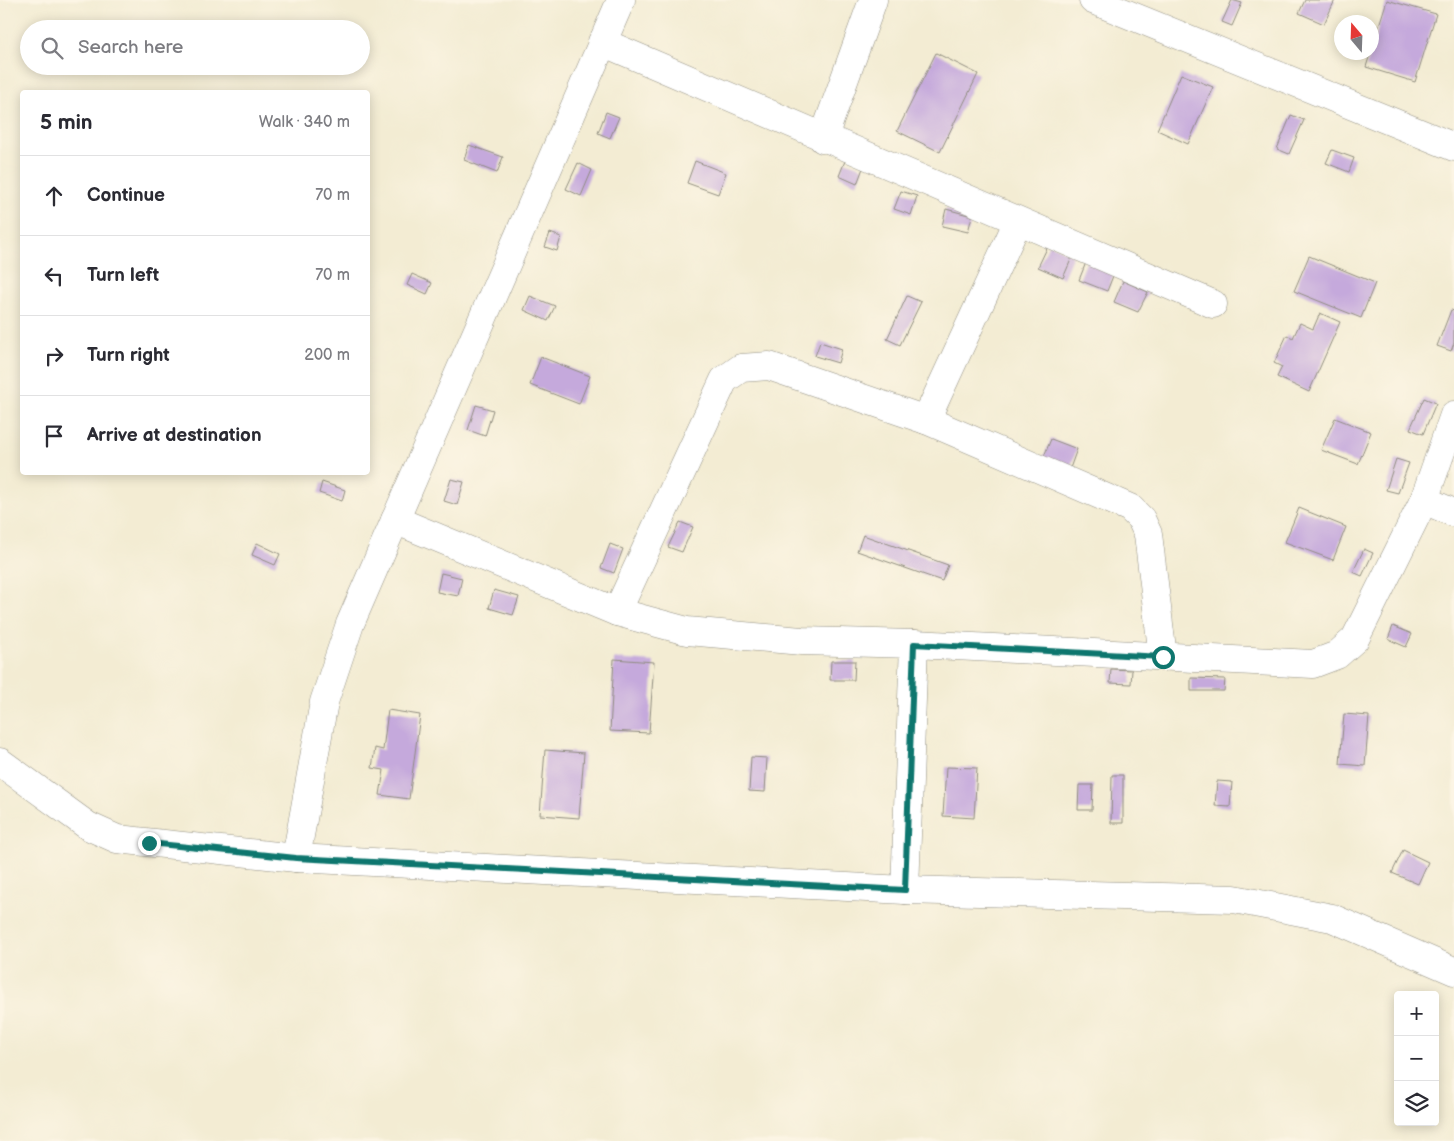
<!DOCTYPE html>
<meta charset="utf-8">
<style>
:root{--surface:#fff;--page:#f7f7f7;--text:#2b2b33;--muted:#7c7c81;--line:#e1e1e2}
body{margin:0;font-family:"Balsamiq Sans",sans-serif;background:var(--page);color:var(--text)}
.controls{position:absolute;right:15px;bottom:15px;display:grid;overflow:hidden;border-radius:5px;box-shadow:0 2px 12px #0003}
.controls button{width:45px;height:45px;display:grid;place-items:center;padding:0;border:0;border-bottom:1px solid var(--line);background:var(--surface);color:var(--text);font:25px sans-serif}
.compass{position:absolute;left:1334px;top:15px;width:45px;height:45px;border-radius:50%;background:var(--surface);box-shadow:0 2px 12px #0003;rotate:341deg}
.stop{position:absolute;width:15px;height:15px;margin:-11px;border:4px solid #0f766e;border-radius:50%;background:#fff}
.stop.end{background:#0f766e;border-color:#fff;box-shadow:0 1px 5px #0008}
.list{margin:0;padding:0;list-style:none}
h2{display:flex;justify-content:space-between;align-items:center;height:65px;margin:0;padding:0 20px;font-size:21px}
h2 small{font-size:16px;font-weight:400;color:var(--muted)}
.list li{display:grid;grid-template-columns:32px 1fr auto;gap:15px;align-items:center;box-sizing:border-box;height:80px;padding:0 20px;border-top:1px solid var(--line)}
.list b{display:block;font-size:19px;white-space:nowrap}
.list em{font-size:16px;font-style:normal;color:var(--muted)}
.icon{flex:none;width:28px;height:28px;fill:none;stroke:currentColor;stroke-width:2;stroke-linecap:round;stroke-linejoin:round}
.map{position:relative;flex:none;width:1454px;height:1141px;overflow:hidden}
.search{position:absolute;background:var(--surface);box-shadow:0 2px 12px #0003;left:20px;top:20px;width:350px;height:55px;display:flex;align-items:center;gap:12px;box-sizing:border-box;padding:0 18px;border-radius:28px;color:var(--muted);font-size:19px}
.panel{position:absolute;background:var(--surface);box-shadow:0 2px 12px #0003;left:20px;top:90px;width:350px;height:385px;border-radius:5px}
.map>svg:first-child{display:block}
.building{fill:#c5a9dc}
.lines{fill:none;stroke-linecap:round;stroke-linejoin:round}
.minor-casing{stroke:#8f8c7f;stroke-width:29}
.minor{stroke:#fff;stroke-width:28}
.route{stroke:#0f766e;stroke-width:6}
</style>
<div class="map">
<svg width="1454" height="1141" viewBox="0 0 1454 1141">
<rect width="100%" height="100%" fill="#fcf5e5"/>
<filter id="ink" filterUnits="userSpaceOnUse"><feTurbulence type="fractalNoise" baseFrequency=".02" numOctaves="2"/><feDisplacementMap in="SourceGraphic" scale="10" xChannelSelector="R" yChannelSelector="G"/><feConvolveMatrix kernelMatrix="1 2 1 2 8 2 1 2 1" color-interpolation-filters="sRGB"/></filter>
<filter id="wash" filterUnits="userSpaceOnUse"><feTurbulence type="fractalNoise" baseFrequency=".0096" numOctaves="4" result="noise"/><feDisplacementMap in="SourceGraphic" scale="20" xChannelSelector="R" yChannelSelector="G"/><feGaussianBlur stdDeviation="1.12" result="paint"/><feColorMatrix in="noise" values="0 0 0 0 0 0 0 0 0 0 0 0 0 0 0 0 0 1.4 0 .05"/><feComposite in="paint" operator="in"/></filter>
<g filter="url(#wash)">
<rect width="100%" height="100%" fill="#f3ecd3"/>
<g id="blocks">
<g class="building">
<path d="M1232,0L1242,3L1232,26L1222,22Z"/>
<path d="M1305,0H1335L1324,24L1299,13Z"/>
<path d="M1387,0L1436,14L1415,82L1366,67Z"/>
<path d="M936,53L978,74L940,152L897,131Z"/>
<path d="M1181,74L1213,87L1188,144L1157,130Z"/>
<path d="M606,112L619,117L610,138L598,133Z"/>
<path d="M1291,115L1304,120L1289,154L1277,149Z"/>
<path d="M469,145L503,157L497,173L464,160Z"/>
<path d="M1332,150L1354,158L1349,172L1326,163Z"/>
<path d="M695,161L726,173L718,194L687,183Z"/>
<path d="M845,161L863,168L857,184L839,176Z"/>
<path d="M578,163L592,170L581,196L566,189Z"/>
<path d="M901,191L917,196L911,215L894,209Z"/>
<path d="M946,209L972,216L968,232L942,226Z"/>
<path d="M550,233L561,237L557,251L545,247Z"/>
<path d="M1049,244L1073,255L1063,278L1038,267Z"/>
<path d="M1309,256L1375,283L1361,318L1294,291Z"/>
<path d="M1087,260L1115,271L1107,291L1079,280Z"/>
<path d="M412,274L432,283L427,294L407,285Z"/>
<path d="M1123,281L1148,292L1138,312L1114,302Z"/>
<path d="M530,296L555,306L548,321L524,310Z"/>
<path d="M907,296L921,302L900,345L887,339Z"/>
<path d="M1451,310L1454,311V343L1451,351L1437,346Z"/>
<path d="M1320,313L1340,322L1309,392L1277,377L1282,367L1274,363L1287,335L1293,338L1300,323L1313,329Z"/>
<path d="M820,342L842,349L838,363L815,356Z"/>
<path d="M541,357L590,376L579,404L530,385Z"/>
<path d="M1424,398L1436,403L1423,434L1410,429Z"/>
<path d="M476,405L493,410L485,436L468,430Z"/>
<path d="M1335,418L1371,432L1358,464L1321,450Z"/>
<path d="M1051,439L1077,449L1069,471L1042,461Z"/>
<path d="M1396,459L1409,463L1398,493L1386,490Z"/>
<path d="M451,479L464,482L457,505L444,501Z"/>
<path d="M322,482L345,490L342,501L319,493Z"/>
<path d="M1299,508L1346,527L1333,560L1285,542Z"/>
<path d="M680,522L693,527L682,552L668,547Z"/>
<path d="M863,535L948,565L942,581L857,551Z"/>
<path d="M257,543L280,554L275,565L252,555Z"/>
<path d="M610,544L623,549L614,573L601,568Z"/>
<path d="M1364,549L1373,553L1362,576L1353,572Z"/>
<path d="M441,573L462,578L458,596L437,592Z"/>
<path d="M494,590L519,597L513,615L489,608Z"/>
<path d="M1393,626L1412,634L1406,647L1388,639Z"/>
<path d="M614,659L654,662L649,733L610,731Z"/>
<path d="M831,661H855L854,680H830Z"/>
<path d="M1111,669L1132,670L1131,684L1110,683Z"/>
<path d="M1191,678L1225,679L1224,691H1191Z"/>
<path d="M388,710L420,715L409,799L380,795L384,770L372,768L375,748L383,750Z"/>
<path d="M1344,714L1369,716L1365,766L1340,764Z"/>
<path d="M545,750L584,753L579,818L540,815Z"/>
<path d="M751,757L767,758L765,792L749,791Z"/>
<path d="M946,767L977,768L974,818L943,816Z"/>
<path d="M1112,775H1123V823H1111Z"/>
<path d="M1217,781L1232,782L1230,807L1215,806Z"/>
<path d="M1079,785H1093L1092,810H1078Z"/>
<path d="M1403,850L1428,862L1418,884L1392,873Z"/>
</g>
</g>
</g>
<g filter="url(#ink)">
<use href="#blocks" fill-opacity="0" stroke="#8f8c7f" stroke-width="1"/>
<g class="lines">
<g class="minor-casing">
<g id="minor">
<path d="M1093,0L1454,147"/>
<path d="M602,42L1213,304"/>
<path d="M823,139L873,0"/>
<path d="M926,420L1018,221"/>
<path d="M1424,500L1454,513"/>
<path d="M395,520L617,612L687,631L802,641L914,644L1313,664L1337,655L1355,639L1424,500L1454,415"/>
<path d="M617,612L724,380L741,368L769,366L926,420L1130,508L1141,519L1148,534L1163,657"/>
<path d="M0,762L88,826L117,839L296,858L905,890L1234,899L1332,918L1454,971"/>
<path d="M296,858L324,702L350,624L621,0"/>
<path d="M905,890L914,644"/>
</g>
</g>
<use href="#minor" class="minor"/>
</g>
</g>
<g class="lines" filter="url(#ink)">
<path class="route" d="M149,843L296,858L905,890L914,644L1163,657"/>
</g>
</svg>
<div class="controls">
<button>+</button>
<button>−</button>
<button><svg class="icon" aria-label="layers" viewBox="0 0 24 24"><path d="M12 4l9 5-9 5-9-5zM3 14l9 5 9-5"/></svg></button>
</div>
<svg class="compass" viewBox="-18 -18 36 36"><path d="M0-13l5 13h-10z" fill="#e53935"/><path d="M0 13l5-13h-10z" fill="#7c7c81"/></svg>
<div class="stop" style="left:1163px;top:657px"></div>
<div class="stop end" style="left:149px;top:843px"></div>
<div class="search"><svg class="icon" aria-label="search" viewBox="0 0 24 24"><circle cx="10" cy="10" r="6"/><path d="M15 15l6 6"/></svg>Search here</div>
<section class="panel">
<h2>5 min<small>Walk · 340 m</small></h2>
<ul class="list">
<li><svg class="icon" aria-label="ahead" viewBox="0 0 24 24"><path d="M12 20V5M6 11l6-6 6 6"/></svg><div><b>Continue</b></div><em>70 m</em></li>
<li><svg class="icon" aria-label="left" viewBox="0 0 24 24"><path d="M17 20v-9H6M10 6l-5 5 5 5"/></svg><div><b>Turn left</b></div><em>70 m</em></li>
<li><svg class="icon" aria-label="right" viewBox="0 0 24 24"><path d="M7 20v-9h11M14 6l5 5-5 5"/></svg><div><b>Turn right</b></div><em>200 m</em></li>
<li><svg class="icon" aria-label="arrive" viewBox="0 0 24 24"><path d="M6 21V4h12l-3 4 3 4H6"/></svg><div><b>Arrive at destination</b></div></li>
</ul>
</section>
</div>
